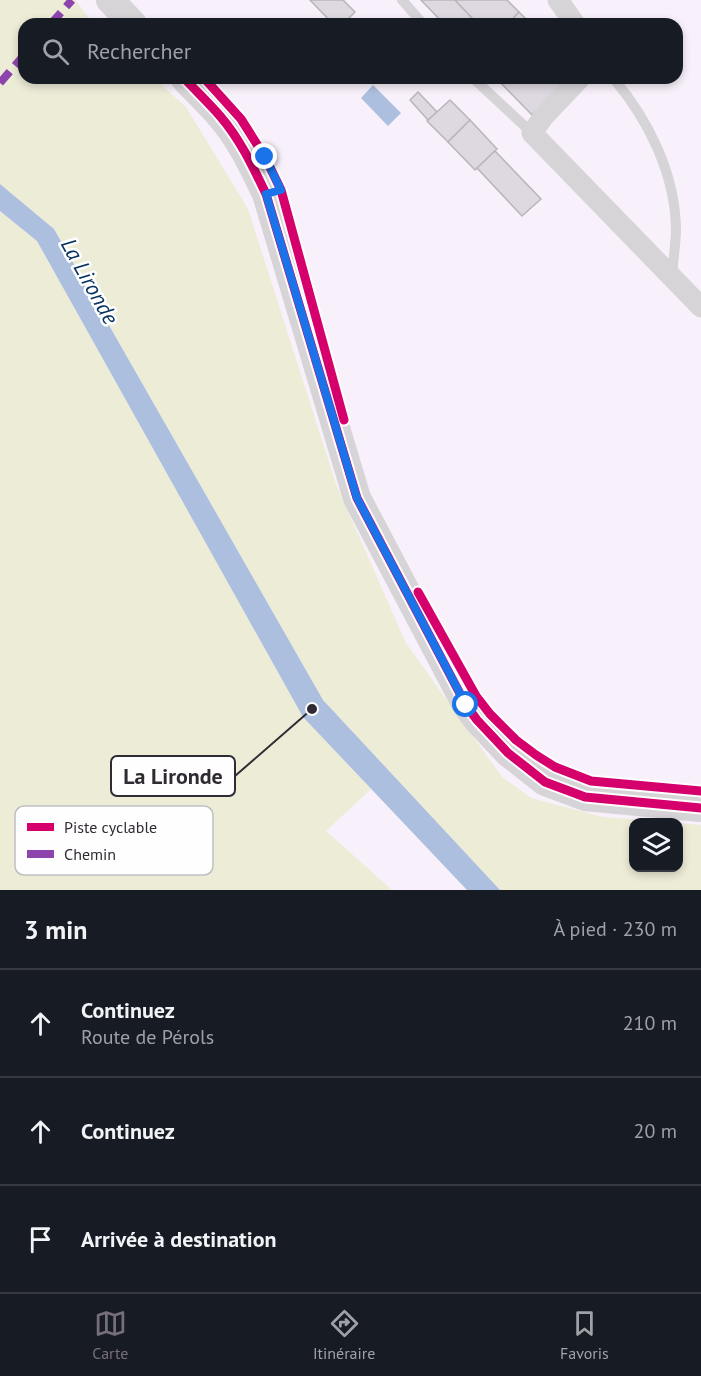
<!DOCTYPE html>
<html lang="fr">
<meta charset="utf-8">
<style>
:root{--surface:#171b24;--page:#242831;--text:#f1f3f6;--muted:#9ea1a6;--line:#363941;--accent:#766f78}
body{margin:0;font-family:"PT Sans",sans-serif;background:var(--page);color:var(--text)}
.controls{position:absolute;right:18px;bottom:18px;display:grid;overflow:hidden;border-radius:12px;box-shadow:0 3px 9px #0003}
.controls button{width:54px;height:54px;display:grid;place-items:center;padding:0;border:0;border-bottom:2px solid var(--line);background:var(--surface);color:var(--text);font:30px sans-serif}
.stop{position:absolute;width:18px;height:18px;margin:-14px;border:4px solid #1a73e8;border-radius:50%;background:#fff}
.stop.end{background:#1a73e8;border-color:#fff;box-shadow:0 2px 6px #0008}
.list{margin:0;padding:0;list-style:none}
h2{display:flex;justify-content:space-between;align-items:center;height:78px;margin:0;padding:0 24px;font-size:26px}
h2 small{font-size:20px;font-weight:400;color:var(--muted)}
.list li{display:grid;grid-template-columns:39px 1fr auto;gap:18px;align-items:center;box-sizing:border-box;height:108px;padding:0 24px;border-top:2px solid var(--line)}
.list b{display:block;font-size:22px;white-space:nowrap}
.list p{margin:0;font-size:20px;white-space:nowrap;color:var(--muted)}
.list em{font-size:20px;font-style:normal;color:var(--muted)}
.icon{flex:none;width:33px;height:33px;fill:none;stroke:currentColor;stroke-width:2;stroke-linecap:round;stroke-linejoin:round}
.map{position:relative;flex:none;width:701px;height:890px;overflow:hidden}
.search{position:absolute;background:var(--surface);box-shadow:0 3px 9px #0003;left:18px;right:18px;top:18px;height:66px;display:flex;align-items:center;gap:15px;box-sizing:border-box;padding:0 21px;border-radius:18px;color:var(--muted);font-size:22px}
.sheet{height:402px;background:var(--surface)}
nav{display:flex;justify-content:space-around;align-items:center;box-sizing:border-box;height:84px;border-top:2px solid var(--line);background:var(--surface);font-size:16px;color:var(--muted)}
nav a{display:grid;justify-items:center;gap:3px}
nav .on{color:var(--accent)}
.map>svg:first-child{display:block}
.green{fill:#ececd7}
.water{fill:#adbfde}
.building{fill:#ded8e0;stroke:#bab4bb;stroke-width:1.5}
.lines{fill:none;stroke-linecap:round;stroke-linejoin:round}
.lane{stroke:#d6d4d6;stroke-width:10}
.street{stroke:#d6d4d6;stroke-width:21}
.secondary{stroke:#d6d4d6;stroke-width:28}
.quiet{stroke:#8e44ad;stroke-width:8;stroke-dasharray:15 8;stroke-linecap:butt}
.cycleway-casing{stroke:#fefefe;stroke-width:13}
.cycleway{stroke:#d6006c;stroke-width:9}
.route{stroke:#1a73e8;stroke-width:8}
.labels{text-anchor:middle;stroke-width:5;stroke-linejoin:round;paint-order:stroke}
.water-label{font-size:22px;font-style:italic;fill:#093161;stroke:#fefefe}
.key{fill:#fefefe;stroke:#c0bec1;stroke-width:1.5}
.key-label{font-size:16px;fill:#302a32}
.leader{fill:none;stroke:#302a32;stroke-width:2}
.callout-dot{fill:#302a32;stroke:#fefefe;stroke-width:2}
.callout{fill:#fefefe;stroke:#302a32;stroke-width:2}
.callout-label{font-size:22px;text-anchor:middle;font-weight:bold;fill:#302a32}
</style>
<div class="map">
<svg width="701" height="890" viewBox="0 0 701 890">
<rect width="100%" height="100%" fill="#f8f0fa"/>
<g class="green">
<path d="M0,0H75L94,24H24V78H154L186,107L248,209L336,484L406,643L502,777L531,798L603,817L672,822H634V868H678L679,823L701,825V890H500L323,700L54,229L0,184Z"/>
<path d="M0,211L37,241L303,717L371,789L326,831L392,890H0Z"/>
</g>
<g class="water">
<path d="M373,85L401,113L388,126L361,98Z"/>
<path d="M0,184L54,229L323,700L500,890H467L303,717L37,241L0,211Z"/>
</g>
<g class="building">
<path d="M310,0H343L355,12L343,24H333Z"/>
<path d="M421,0H455L474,20L470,24H444Z"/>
<path d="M455,0H507L519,12L508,24H470L474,20Z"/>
<path d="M519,12L531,24H508Z"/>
<path d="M496,78H571L532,115Z"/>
<path d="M418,92L437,112L428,120L410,100Z"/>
<path d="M450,100L470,120L448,142L427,121Z"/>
<path d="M470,120L497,149L475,170L448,142Z"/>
<path d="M495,151L541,199L522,216L477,168Z"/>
</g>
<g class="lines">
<g class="lane">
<path d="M402,0L423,24"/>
<path d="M473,78L532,133"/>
<path d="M613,78C648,119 675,173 676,229C676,244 673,259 672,275"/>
</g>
<g class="street">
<path d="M558,0L575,24"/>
<path d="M580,78L544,116L532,133L701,307"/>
</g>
<g class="secondary">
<path d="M110,0L133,24"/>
<path d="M184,78C196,91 209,103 220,116C240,139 253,167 266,194L357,498L466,705L477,720L508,753L545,782L585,797L701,808"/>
</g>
<g class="quiet">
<path d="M51,24L72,0"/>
<path d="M0,83L24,55"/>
</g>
<g class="cycleway-casing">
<g id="cycleway">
<path d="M184,78C196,91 209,103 220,116C240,139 253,167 266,194L357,498L466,705L477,720L508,753L545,782L585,797L701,808"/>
<path d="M204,78L241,119L265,157L281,190L344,420"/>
<path d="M418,592L476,696L490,714L516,740L536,755L555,767L591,781L701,791"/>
</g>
</g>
<use href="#cycleway" class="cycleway"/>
</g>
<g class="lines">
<path class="route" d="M265,157L281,190L266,194L357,498L466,705"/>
</g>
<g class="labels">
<g class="water-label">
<text transform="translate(90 281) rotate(61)" y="8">La Lironde</text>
</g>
</g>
<rect x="15" y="806" width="198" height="69" rx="9" class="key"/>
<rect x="27" y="823" width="27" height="8" fill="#d6006c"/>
<rect x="27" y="850" width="27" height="8" fill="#8e44ad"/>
<g class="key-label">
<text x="64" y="833">Piste cyclable</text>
<text x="64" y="860">Chemin</text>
</g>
<path class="leader" d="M312 709L235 776"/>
<circle class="callout-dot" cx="312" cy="709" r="6"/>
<rect class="callout" x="111" y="756" width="124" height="40" rx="6"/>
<g class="callout-label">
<text x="173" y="784">La Lironde</text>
</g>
</svg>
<div class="controls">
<button><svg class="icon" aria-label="layers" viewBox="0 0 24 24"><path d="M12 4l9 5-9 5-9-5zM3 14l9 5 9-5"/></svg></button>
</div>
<div class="stop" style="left:466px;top:705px"></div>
<div class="stop end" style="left:265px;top:157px"></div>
<div class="search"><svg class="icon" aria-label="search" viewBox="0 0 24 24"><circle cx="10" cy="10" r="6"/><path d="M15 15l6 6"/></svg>Rechercher</div>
</div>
<section class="sheet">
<h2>3 min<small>À pied · 230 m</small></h2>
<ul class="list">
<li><svg class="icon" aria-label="ahead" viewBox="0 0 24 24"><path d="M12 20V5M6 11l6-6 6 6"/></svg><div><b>Continuez</b><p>Route de Pérols</p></div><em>210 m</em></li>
<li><svg class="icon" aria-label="ahead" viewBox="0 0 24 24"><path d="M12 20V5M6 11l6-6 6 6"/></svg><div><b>Continuez</b></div><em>20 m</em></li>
<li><svg class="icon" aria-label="arrive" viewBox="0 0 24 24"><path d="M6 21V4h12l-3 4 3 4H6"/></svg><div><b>Arrivée à destination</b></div></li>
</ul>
</section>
<nav>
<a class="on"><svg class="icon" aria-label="map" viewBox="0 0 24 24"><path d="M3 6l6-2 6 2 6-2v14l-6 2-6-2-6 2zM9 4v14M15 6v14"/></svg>Carte</a>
<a><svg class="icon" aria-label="directions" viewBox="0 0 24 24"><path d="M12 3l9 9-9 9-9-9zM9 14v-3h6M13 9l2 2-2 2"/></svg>Itinéraire</a>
<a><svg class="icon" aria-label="saved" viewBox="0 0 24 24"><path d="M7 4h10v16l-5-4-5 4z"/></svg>Favoris</a>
</nav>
